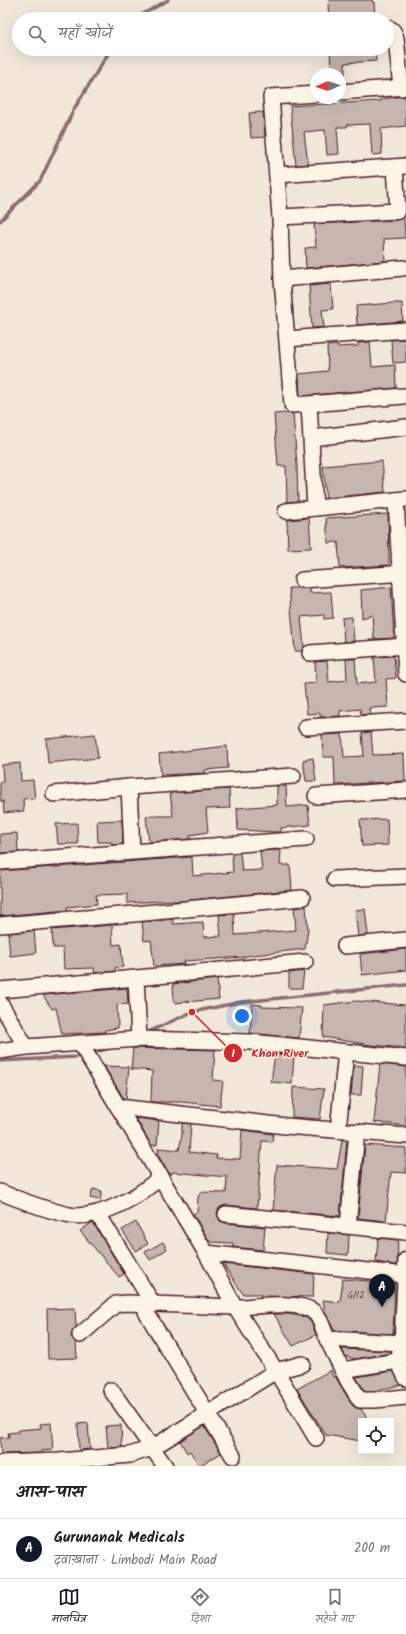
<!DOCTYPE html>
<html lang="hi">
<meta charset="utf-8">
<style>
:root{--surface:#fff;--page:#f2f2f2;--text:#202124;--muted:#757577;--line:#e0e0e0;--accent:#111827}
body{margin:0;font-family:Kalam,"Playpen Sans Deva",sans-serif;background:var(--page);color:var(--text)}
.controls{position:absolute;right:12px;bottom:12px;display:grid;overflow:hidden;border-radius:0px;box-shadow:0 4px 16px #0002}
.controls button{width:36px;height:36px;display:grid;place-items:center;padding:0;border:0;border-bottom:1px solid var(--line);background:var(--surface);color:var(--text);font:20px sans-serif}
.compass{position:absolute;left:310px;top:68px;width:36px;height:36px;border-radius:50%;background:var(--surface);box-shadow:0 4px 16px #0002;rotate:267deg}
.you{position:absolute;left:242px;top:1016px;width:14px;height:14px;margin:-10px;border:3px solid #fff;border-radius:50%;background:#1a73e8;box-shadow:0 0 0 6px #1a73e833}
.badge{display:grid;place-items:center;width:26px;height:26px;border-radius:50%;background:var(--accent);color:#fff;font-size:13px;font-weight:700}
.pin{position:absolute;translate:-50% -33px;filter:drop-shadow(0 1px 2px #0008)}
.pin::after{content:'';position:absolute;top:21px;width:14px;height:12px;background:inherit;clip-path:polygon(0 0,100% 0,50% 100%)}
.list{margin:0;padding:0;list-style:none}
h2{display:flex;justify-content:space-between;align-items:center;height:52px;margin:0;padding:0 16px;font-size:17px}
h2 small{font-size:13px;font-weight:400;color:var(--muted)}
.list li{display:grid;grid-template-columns:26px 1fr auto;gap:12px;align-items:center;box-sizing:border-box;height:60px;padding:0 16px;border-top:1px solid var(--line)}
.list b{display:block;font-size:15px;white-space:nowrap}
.list p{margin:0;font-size:13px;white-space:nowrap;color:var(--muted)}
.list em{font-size:13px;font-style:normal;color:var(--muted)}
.icon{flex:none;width:22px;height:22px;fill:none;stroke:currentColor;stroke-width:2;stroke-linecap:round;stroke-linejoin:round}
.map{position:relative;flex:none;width:406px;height:1466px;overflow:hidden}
.search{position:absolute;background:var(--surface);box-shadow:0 4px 16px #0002;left:12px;right:12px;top:12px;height:44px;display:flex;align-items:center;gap:10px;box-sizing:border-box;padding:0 14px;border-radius:22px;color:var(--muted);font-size:15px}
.sheet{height:112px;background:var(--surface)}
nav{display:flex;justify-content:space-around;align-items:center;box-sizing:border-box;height:56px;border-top:1px solid var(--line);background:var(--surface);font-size:11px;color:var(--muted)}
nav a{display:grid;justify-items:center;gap:2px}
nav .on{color:var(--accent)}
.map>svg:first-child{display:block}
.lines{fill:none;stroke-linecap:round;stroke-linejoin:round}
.stream{stroke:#8b6d6f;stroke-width:3.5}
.building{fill:#c7b6af;stroke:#4a1f2b}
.minor-casing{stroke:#4a1f2b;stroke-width:18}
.minor{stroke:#fcf5e5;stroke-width:15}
.labels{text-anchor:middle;stroke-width:3;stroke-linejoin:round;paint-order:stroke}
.number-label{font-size:9px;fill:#69454c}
.leader{fill:none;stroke:#d62828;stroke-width:1.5}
.callout-dot{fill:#d62828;stroke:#fcf5e5;stroke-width:1.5}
.mark-label{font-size:12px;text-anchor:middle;font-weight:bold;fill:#fff}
.callout-label{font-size:12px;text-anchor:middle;font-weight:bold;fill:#d62828;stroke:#fcf5e5;stroke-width:3;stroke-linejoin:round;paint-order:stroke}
</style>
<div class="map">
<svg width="406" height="1466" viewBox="0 0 406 1466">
<rect width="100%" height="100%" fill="#f1e8da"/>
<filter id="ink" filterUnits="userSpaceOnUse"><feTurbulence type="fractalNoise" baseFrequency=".025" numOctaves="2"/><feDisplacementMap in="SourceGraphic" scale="8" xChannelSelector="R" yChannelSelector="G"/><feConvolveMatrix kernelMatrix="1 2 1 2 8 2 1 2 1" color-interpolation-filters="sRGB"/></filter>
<g filter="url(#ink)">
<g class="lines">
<g class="stream">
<path d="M134,19L168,0"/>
<path d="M0,221L40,181L74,109L111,49"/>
<path d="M146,1033L192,1012L241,1002L406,985"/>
<path d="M91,1053L110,1048"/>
<path d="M0,1061L76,1057L83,1055"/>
</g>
</g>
<g class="building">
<path d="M329,0H372V2H374L375,19H329L328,5H330Z"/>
<path d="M330,49H375L376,61L345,63V74H331Z"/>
<path d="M405,96L406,126L381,129L382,154L372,155L370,124L347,125V127H337L339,154L327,155L325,130L304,132L308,164L296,165L290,106L381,101V99Z"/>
<path d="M263,112L265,137L251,138L249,113Z"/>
<path d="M404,218L405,238L384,239L385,261L306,268L305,248L316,247L314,224L398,220Z"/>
<path d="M331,284L333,309L322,310L324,327L312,328L309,286Z"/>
<path d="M394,303H402L403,321L357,325L356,306Z"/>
<path d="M406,339V362L393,363L391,340Z"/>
<path d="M370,342L372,367L395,365L396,388L300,396L299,374L328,371L327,346L337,345V347L358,346V343Z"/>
<path d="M288,413L293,414L297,465L298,501L287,502L286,466H278L274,414Z"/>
<path d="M382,461L385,492L326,498L323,466Z"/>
<path d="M388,514L389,565L340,568L338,542L328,543L326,518Z"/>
<path d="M309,518L311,548L288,549L287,520Z"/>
<path d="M391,587L394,638L374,639L372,615L362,618L361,590Z"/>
<path d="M289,588H310V593L331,592L333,618L324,619V615L301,617L304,647L302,651H295Z"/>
<path d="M352,617L354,641L344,642L342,618Z"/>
<path d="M394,656L396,678L386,679L388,707L369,708L370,714L361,715L360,709L340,711V716L320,717V713L307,714L304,684L316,683L315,662L327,661L329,682L347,680L346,659H355L357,684L376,682L374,657Z"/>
<path d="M371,732L373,755L404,754L405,781L335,785L334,757H323L322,735L342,734L344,757L364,756L362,733Z"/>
<path d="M95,734L98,758L48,763L46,739Z"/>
<path d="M227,746L228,768L205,770V773L161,775L159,754Z"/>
<path d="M313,758L316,781H306L303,760Z"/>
<path d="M20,763L21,781L33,780L35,798L23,799L24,811L4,813L3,801H0V782H3L2,765Z"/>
<path d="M277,786H286L287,807L308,805L310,825L281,828V832H276L238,830L237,808L277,805Z"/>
<path d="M229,789L230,808L206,809L208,832L190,835L191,839L149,842L146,816H173L170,793Z"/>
<path d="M387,819L388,845L362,846L360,820Z"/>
<path d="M122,820L123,844L112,845L111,842H98L97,821Z"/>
<path d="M77,823L78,844H58L56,824Z"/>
<path d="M17,833L18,852L0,853V834Z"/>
<path d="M281,850L280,865H290L292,890L180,901H175L174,900L127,903V894L96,895L97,904L67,907L68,910L0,916V871L192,857L193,876L233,872L232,854L240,853L242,871L262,870L260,851Z"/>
<path d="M306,906L308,930L305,949L245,956V957L184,961L185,964L154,966L151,940L144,941L142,922L173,919V924L203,922L204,937L221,936L219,915L234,914L235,935L296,930L294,908Z"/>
<path d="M365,909L368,935L358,936L355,910Z"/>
<path d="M112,925L113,945L121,944L123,967L115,968V971L95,973L94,968L64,969L63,948H53L52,930Z"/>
<path d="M34,931L36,953L10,956L8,933Z"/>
<path d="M406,949V970L362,975L360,954Z"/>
<path d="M304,971L302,988H289V973Z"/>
<path d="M217,979L219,999L174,1003L173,984Z"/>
<path d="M127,988L128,1004L117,1005L118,1028L105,1030V1032L62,1034L56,1008L52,1009L44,997V995Z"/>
<path d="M356,1001L406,1005V1048L370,1045L323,1037L324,1005Z"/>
<path d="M252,1004L262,1005L261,1007L302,1008L299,1038L250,1033Z"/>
<path d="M133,1048L215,1050L213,1080L223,1081L220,1106L182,1102H151L152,1071L131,1069Z"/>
<path d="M275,1054L294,1056L292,1084L271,1082Z"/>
<path d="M380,1064L406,1067V1126L374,1122Z"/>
<path d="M354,1065L363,1066L361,1095H351Z"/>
<path d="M104,1066L129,1067L126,1099H124Z"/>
<path d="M293,1087L324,1089L320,1119L292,1117Z"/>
<path d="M136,1118L159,1121L157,1145H151Z"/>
<path d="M182,1123L191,1124L189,1152L217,1155L216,1158L240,1159L242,1130L273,1134L272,1142L262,1141L257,1208L226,1205L219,1208L217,1214L220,1221L225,1223L265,1227L263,1250L233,1247V1243L210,1242L193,1214L197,1212L198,1197L201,1192L226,1193L227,1177L172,1172V1174L169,1173L159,1157L158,1148L179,1150L182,1134Z"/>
<path d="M342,1140H347L340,1216L273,1210L277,1165L337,1169Z"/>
<path d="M365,1145L406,1148V1173L391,1172L386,1221L358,1218Z"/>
<path d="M93,1189L102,1191L100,1200L90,1198Z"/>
<path d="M136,1222L148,1244L136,1251L122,1230Z"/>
<path d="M91,1223H93L124,1274L119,1277L80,1231Z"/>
<path d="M328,1233L349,1235L348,1255L327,1253Z"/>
<path d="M378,1238L398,1240L397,1264L395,1265L376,1262Z"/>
<path d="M163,1242L167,1249L150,1260L145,1252Z"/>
<path d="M223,1264L314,1274L313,1297L260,1296L261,1294H243Z"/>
<path d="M343,1279L395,1283L393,1334L334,1330L325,1312L323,1300L340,1302Z"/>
<path d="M75,1308L76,1327L72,1332L71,1336L76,1343L77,1358L48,1359L47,1309Z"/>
<path d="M274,1314H289L305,1317L311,1322L316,1335L293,1346Z"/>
<path d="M342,1349L391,1351V1353L355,1359L345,1356Z"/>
<path d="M331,1370L333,1377L335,1376L352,1405L356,1408L361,1409L369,1421H361V1441L326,1435L297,1389Z"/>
<path d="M393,1371L401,1385L373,1391H365L356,1377Z"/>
<path d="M51,1423L53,1450L41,1451L42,1453L1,1454L0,1438L9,1437L8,1433L18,1432V1430L41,1428L40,1424Z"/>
<path d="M88,1423L90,1449L79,1450L78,1424Z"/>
<path d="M121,1425L122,1447L108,1448L106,1426Z"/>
<path d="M204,1426L221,1453L199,1466L190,1451L187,1453L180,1441Z"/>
</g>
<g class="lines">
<g class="minor-casing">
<g id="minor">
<path d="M387,28C393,29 394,32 396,38L401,88"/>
<path d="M340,92L406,87"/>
<path d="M277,175L406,166"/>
<path d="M280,217L398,211L395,167"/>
<path d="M282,279L403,268"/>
<path d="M287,339L406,330"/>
<path d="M309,404L404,396"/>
<path d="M311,438L406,427"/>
<path d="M396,500L406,674"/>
<path d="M315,508L309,404L292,405L282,279L280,217L271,97L316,94"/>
<path d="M286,511L405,499"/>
<path d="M302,580L406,573"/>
<path d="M310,653L406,646"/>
<path d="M306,727L406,721"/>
<path d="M129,787L132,851"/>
<path d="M54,794L129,787L293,776"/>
<path d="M316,796L406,790"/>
<path d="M0,862L306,839"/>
<path d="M335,879L406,876"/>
<path d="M0,925L134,914L302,898"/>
<path d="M345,946L406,940"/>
<path d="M136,978L139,1039"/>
<path d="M0,990L136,978L305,962"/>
<path d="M0,1003L26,1047L139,1039L251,1042L406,1058"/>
<path d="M80,1043L206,1253L235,1307L126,1303L116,1304L80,1335"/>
<path d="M0,1051L26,1047"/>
<path d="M118,1107L286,1126L406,1136"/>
<path d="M338,1130L346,1052"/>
<path d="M0,1192C20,1200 49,1211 70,1215C99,1220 141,1196 161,1176"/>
<path d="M98,1214L153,1304"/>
<path d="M226,1214L406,1232"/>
<path d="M348,1226L357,1132"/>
<path d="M206,1253L405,1275"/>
<path d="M406,1260L402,1343L398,1361L406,1378"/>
<path d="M146,1312L233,1456"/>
<path d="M327,1339L348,1381L360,1400H375L406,1397"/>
<path d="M302,1364L276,1371L316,1438"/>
<path d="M342,1370L398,1361"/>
<path d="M111,1390L165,1466"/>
<path d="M0,1463L59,1461L130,1455L152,1448L276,1371L235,1307C253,1307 303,1299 315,1313C321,1319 324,1331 327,1339L402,1343"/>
</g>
</g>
<use href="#minor" class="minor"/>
</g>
</g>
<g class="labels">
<g class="number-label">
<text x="356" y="1298">G/12</text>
</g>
</g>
<path class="leader" d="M192 1012L233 1053"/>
<g class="callout-dot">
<circle cx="192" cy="1012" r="4"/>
<circle cx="233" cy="1053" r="10"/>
</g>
<g class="mark-label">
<text x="233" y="1057">1</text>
</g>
<g class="callout-label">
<text x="280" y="1057">Khan River</text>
</g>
</svg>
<div class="controls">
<button><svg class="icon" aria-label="locate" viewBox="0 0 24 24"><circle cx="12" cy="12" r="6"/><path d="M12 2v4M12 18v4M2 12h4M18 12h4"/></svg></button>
</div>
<svg class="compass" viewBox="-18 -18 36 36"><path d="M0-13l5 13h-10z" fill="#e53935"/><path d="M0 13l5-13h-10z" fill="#757577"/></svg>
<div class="you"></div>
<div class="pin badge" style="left:382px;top:1307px">A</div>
<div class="search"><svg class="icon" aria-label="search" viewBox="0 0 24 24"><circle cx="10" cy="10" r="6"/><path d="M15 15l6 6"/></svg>यहाँ खोजें</div>
</div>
<section class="sheet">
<h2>आस-पास<small></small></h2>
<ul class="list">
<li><span class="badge">A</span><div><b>Gurunanak Medicals</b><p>दवाख़ाना · Limbodi Main Road</p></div><em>200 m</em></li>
</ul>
</section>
<nav>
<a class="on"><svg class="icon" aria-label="map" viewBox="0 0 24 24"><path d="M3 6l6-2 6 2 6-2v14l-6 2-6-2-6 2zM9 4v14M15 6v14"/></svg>मानचित्र</a>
<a><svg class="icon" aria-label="directions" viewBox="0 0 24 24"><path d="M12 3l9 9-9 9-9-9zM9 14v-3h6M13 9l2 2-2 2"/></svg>दिशा</a>
<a><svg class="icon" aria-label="saved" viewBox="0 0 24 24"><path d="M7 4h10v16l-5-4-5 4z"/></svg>सहेजे गए</a>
</nav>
